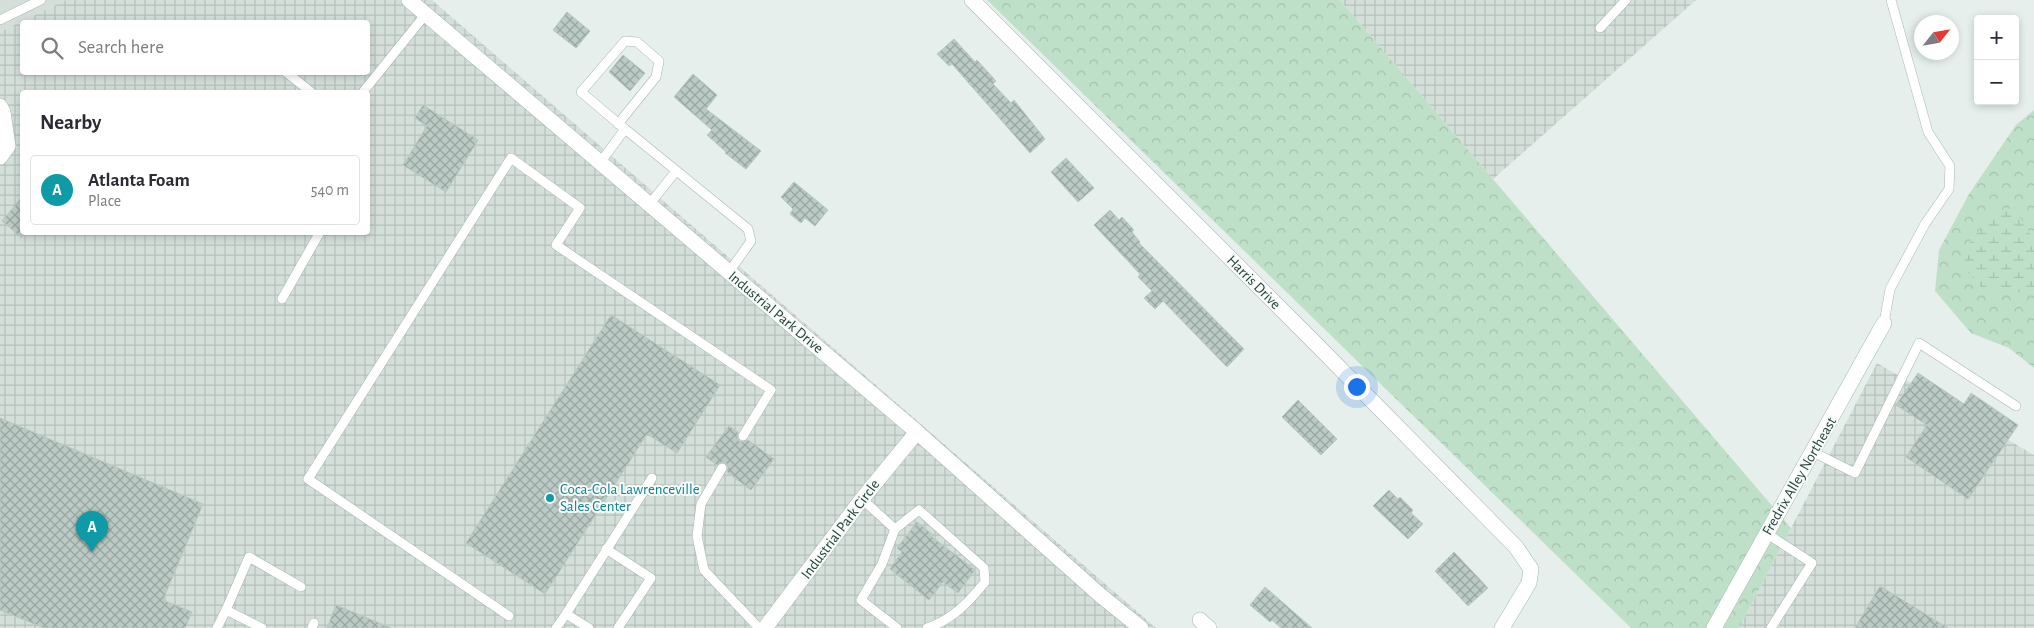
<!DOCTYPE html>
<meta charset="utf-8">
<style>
:root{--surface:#fff;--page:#f2f2f3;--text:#2b2b33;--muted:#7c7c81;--line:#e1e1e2;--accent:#855347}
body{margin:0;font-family:"Alegreya Sans",sans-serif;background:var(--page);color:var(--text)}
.controls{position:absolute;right:15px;top:15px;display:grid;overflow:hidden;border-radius:5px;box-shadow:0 2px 8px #0003}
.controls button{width:45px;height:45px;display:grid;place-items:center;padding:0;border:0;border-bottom:1px solid var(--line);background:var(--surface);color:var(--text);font:25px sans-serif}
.compass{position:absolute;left:1914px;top:15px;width:45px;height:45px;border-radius:50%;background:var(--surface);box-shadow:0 2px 8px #0003;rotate:59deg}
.you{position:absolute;left:1356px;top:386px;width:18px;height:18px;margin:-12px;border:4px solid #fff;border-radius:50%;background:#1a73e8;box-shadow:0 0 0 8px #1a73e833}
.badge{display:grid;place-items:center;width:32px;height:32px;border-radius:50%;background:var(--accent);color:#fff;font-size:16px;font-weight:700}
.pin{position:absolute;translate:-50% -41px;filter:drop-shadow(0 1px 2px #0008)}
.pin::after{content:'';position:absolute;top:26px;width:18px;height:15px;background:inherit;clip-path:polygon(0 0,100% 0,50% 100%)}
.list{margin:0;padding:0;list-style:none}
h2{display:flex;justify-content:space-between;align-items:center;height:65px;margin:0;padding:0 20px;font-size:21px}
h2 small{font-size:16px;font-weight:400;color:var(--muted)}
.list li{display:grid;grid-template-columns:32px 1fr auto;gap:15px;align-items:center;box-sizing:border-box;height:70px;margin:0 10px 10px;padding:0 10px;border:1px solid var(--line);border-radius:5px}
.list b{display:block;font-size:19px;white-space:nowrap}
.list p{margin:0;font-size:16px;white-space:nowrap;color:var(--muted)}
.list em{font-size:16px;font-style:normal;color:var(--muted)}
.icon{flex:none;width:28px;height:28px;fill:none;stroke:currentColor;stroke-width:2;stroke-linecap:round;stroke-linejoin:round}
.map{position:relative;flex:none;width:2034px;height:628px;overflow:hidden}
.search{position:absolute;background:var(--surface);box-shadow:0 2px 8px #0003;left:20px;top:20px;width:350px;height:55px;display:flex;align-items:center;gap:12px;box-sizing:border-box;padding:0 18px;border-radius:5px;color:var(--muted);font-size:19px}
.panel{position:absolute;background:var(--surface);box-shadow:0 2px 8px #0003;left:20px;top:90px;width:350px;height:145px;border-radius:5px}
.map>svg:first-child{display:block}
.built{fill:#d4dfda}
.industrial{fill:url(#industrial-grid);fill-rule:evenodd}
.forest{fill:url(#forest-crowns)}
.wetland{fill:url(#wetland-marsh)}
.building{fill:url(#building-cross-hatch);stroke:#b8c9c2}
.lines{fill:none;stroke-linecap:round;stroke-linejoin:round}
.lane-casing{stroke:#a8b8b2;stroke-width:10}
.street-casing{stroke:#a8b8b2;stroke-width:16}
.lane{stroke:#fff;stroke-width:9}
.street{stroke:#fff;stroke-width:15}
.culture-dot{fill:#0f9aa8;stroke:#f7fbf9;stroke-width:2}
.labels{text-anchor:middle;stroke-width:4;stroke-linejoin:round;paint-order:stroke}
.street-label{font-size:15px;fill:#24423a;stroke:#f7fbf9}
.culture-label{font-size:15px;fill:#0d838f;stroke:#f7fbf9;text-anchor:start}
</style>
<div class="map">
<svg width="2034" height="628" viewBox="0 0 2034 628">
<defs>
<pattern id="industrial-grid" width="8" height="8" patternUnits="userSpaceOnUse" patternTransform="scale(1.25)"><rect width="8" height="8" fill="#d4dfda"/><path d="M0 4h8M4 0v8" fill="none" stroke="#b6c1bc"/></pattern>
<pattern id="forest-crowns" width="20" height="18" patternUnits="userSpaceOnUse" patternTransform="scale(1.25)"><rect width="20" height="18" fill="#bfe0c8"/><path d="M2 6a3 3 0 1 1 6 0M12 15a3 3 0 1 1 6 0" fill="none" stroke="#a4c1ad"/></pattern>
<pattern id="wetland-marsh" width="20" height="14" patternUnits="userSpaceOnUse" patternTransform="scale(1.25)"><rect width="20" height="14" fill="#bfe0c8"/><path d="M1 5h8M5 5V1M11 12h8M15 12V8" fill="none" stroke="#a4c1ad"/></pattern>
<pattern id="building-cross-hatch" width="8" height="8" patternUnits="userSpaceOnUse" patternTransform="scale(1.25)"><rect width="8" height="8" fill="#bbcac4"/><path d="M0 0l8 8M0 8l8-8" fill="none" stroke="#98a6a0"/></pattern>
</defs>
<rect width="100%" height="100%" fill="#e6efeb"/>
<path class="built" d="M0,0H66L0,32Z"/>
<g class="industrial">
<path d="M66,0H432L1156,628H0V32ZM22,22H368V72H22ZM22,92H368V232H22Z"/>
<path d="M1340,0H1696L1493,179Z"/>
<path d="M1877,363L2034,455V628H1739Z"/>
</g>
<g class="forest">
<path d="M987,0H1340L1791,528L1739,628H1631Z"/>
<path d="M2034,110V368L2009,348L1971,333L1935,291L1939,250L1969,194L2016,125Z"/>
</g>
<path class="wetland" d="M2014,207L2030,234L2034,235V294L1982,288L1963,267L1971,240L1992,215Z"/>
<g class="building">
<path d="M567,12L590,31L576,48L553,30Z"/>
<path d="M954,39L975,62L977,60L996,81L993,84L1011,103L1014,100L1045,139L1030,153L952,64L949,66L937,54Z"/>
<path d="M623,55L645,73L630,91L609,72Z"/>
<path d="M693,74L717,95L706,109L761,151L746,169L725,153L726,152L707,135L712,130L674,97Z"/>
<path d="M423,105L478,140L446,192L403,165L427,126L415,118Z"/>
<path d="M1066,158L1094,188L1078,202L1051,172Z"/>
<path d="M794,182L828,210L815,226L805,218L801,223L790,214L793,209L781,197Z"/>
<path d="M22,197V238L2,221Z"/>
<path d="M1110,210L1119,220L1122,217L1134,230L1132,232L1140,242L1139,243L1244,349L1227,367L1163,301L1155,309L1144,298L1152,291L1138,277L1140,274L1094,225Z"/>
<path d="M611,315L720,385L677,453L647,434L545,594L466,543Z"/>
<path d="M1918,373L1964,404L1971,393L2018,425L1968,499L1906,457L1927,425L1896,405Z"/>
<path d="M1298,400L1337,439L1321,455L1282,417Z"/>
<path d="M0,418L203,504L163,600L192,612L185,628H44L0,610Z"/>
<path d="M729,426L738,432L737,436L739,441L743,442L748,440L774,459L751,490L727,472L728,468L726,463L722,462L717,465L706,457Z"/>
<path d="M1389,490L1398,499L1400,497L1413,510L1411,513L1423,524L1408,539L1373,506Z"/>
<path d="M917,522L933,535L932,537L975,570L958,593L943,582L929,600L890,569L902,552L897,548Z"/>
<path d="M1454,552L1488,588L1468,606L1435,571Z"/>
<path d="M1880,586L1948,628H1855Z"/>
<path d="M1265,587L1312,628H1281L1272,620L1270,622L1250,605Z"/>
<path d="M336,605L391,628H327Z"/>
</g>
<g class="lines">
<g class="lane-casing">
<g id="lane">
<path d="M0,20L41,0"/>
<path d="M1600,28L1626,0"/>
<path d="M286,72L311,92"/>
<path d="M363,92L425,15"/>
<path d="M625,129L748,229L751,241L729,272"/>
<path d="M600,163L625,129L581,92L625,41L637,42L659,61L656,77L618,124"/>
<path d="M649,205L676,171"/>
<path d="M282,299L320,232"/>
<path d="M1884,323L1890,289L1925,224L1949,189L1950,166L1928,132L1891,0"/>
<path d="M1813,452L1855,473L1919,343L2016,406"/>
<path d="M722,468L701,504L697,536L704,570L759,628"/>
<path d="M862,499L895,529"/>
<path d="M1766,533L1812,563L1771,628"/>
<path d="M606,549L651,578L618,628"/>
<path d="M226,610L249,557L301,587"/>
<path d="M509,616L308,479L511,158L580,208L556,245L771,390L743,436"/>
<path d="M217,628L226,610L262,628"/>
<path d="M312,628L314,623"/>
<path d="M556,628L566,614"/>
<path d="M589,628L566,614L652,478"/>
<path d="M897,628L861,600L882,564L895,529L919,510L984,568L985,582C969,602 952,620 927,628"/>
</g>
</g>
<g class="street-casing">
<g id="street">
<path d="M409,0L917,432L1100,595L1141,628"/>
<path d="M972,0L1315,343L1516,547L1531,569L1529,583L1502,628"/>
<path d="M0,106L3,112L8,146L0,157"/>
<path d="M1200,620L1209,628"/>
<path d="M765,628L862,499L917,432"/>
<path d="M1714,628L1884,323"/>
</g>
</g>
<use href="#lane" class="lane"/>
<use href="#street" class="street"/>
</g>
<circle class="culture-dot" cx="550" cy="498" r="5"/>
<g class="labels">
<g class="street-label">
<text transform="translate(1254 282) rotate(45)" y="5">Harris Drive</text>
<text transform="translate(776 312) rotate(40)" y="5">Industrial Park Drive</text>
<text transform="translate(1799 476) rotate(-60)" y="5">Fredrix Alley Northeast</text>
<text transform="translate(840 529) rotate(-53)" y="5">Industrial Park Circle</text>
</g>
<g class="culture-label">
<text x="560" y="494">Coca-Cola Lawrenceville<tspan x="560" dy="17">Sales Center</tspan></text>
</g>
</g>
</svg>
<div class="controls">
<button>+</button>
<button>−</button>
</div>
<svg class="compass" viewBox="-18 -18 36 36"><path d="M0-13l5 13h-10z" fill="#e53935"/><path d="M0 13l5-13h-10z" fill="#7c7c81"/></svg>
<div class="you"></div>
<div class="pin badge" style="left:92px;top:552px;background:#0f9aa8">A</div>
<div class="search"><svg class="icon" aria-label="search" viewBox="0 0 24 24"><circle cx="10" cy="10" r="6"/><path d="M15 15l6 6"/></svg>Search here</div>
<section class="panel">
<h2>Nearby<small></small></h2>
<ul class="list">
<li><span class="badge" style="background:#0f9aa8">A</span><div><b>Atlanta Foam</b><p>Place</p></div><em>540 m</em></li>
</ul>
</section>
</div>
